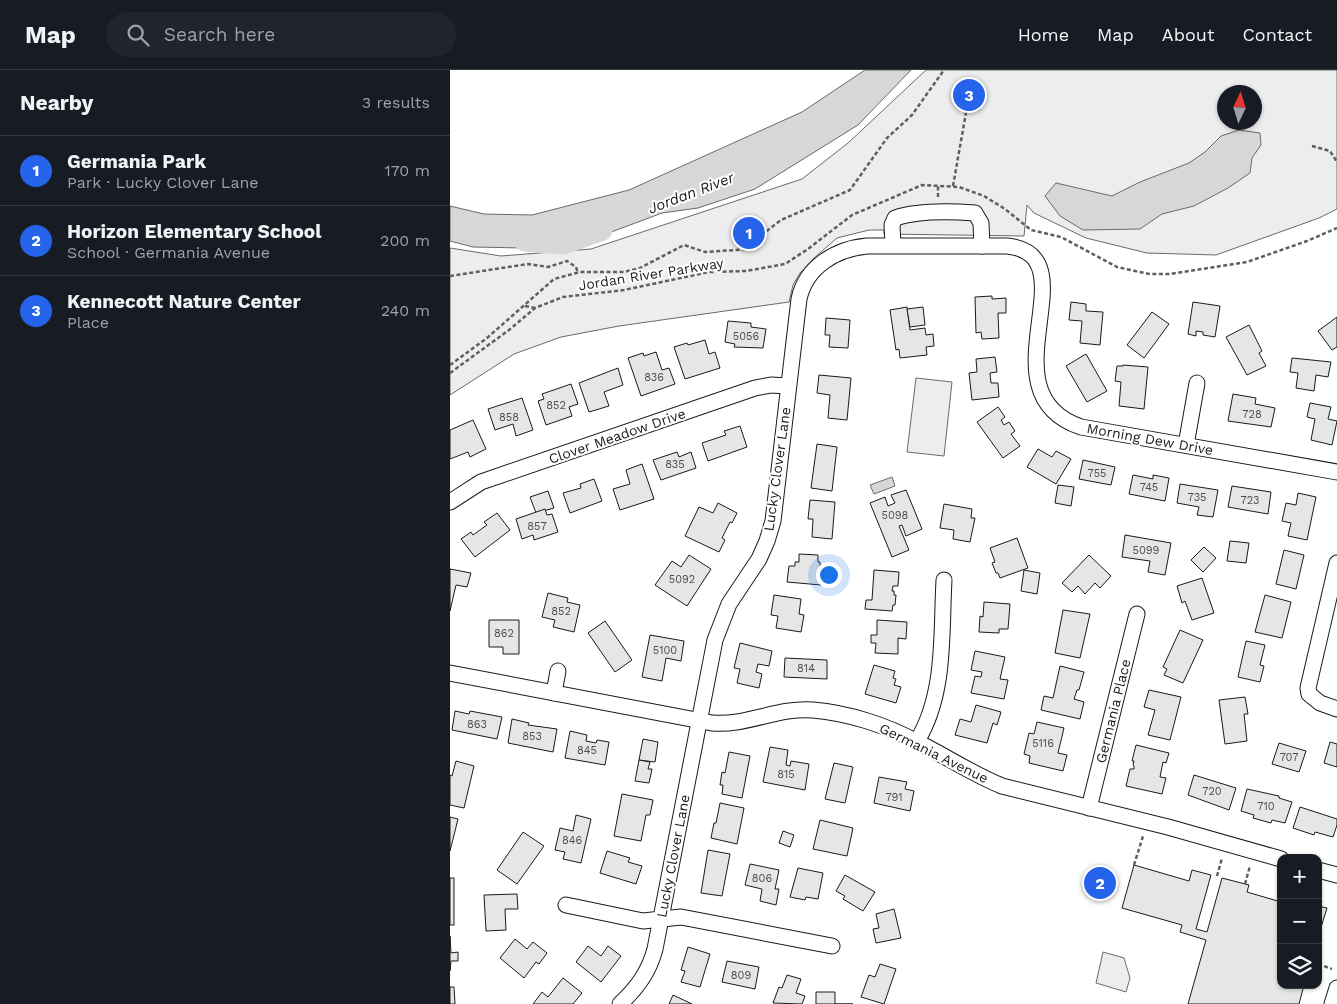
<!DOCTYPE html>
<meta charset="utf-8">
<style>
:root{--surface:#171b24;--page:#20242c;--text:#f1f3f6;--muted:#9ea1a6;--line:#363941;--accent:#2563eb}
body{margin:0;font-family:"Work Sans",sans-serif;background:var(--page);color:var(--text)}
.controls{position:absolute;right:15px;bottom:15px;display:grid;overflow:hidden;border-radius:10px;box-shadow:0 1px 4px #0004}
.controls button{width:45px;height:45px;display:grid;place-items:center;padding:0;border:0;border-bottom:1px solid var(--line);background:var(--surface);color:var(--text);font:25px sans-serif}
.compass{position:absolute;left:767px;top:15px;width:45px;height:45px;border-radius:50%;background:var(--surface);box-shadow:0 1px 4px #0004;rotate:4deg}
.you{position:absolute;left:378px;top:504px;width:18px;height:18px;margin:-12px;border:4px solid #fff;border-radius:50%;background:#1a73e8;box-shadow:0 0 0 8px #1a73e833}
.badge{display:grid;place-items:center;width:32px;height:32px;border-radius:50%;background:var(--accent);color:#fff;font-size:16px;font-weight:700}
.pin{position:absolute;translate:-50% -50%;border:2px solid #fff;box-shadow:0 1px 5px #0006}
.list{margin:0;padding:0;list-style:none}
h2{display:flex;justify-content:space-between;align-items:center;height:65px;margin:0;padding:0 20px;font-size:21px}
h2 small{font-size:16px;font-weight:400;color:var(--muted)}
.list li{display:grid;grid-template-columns:32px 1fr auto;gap:15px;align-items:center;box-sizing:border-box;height:70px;padding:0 20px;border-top:1px solid var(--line)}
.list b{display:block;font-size:19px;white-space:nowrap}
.list p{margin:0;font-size:16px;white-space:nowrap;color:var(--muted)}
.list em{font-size:16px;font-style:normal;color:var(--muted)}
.icon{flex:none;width:28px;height:28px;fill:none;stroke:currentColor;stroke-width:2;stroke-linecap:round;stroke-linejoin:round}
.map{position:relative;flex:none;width:887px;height:934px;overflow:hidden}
header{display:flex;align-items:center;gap:30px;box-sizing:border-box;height:70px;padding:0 25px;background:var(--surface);border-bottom:1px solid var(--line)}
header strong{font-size:24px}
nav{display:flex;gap:28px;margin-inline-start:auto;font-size:18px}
.search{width:350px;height:45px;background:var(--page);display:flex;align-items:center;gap:12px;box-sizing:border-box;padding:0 18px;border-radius:28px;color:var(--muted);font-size:19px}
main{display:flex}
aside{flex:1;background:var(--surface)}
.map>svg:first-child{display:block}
.built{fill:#ededed;stroke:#6a6a6a;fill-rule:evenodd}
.water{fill:#d7d7d7;stroke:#6a6a6a}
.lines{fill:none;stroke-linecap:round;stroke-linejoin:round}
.river{stroke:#d7d7d7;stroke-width:25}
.building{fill:#e6e6e6;stroke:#1a1a1a}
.minor-casing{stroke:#1a1a1a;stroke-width:17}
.path{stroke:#5f5f5f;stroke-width:2.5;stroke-dasharray:4 2.5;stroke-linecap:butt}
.minor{stroke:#fff;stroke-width:15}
.labels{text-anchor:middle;stroke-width:4;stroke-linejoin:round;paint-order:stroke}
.number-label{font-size:11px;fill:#4d4d4d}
.street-label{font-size:14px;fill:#1a1a1a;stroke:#fff}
.water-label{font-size:15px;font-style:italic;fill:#1a1a1a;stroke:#fff}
</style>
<header>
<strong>Map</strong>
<div class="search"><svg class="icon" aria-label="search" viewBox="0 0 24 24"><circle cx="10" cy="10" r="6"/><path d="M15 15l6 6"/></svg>Search here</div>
<nav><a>Home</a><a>Map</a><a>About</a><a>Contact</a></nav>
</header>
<main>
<aside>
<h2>Nearby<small>3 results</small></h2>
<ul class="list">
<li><span class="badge">1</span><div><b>Germania Park</b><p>Park · Lucky Clover Lane</p></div><em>170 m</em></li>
<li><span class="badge">2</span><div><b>Horizon Elementary School</b><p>School · Germania Avenue</p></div><em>200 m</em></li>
<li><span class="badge">3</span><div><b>Kennecott Nature Center</b><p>Place</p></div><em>240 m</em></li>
</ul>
</aside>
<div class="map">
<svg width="887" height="934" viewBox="0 0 887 934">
<rect width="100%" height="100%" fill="#fff"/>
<g class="built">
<path d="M476,0H887V139L869,148L766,185L697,183L636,168L584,143L577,135L574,166L434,164V160H419L387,168L364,188L350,203L343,215L339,232L169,256L111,267L64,284L0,325V178L51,186L141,179L352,109L398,73ZM774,22H804V52H774Z"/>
<path d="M466,308L502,312L494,386L457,382Z"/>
<path d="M653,882L674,888L680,908L676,922L646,913Z"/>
</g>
<g class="water">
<path d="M415,0H461L408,55L305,119L248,138L212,143L156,164L73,178L23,177L0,171V136L34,144L82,145L179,120L352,42Z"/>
<path d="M789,60L810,63L811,75L802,88L800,103L778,118L744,136L712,144L690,159L633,160L610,146L595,126L606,113L662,126L690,112L739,93L755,82L771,66Z"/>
<path d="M442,407L445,416L424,424L420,415Z"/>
</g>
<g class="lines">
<path class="river" d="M75,169L113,172L150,159"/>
</g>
<g class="building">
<path d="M509,11L534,16L529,40L505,35Z"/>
<path d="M542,226V229L556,228V243H548L549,268L532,269L531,262L526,263L525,227Z"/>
<path d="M621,232L636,234V241L653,242L650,275L630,273L632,251L619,250Z"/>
<path d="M743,232L770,236L765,267L753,265V262L746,261V266L738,264Z"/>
<path d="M457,237L460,260L475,258L476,265L483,264L484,276L476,277L477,285L450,288L449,279L446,280L440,240Z"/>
<path d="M473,237L475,255L460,257L457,239Z"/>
<path d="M702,242L719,254L694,288L677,275Z"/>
<path d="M887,247V277L882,280L868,261Z"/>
<path d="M376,248L400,250L398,278L379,277L380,265H375Z"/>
<path d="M278,251L301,253V257L316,259L313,278L284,277L285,274L275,272Z"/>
<path d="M799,255L812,281L809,283L816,296L797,305L776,267Z"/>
<path d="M255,270L259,284L265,282L270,298L235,309L224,277L237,273L238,275Z"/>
<path d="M206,282L212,300L219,298L225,314L191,326L178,288L193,283L194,286Z"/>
<path d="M636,284L657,321L637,332L616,296Z"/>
<path d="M545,287L547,302L540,303L541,313H548L549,327L522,330L519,303L527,302L526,289Z"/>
<path d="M842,288L881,292L878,307L866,305L864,321L846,318L848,303L840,302Z"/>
<path d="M673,295L698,297L694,339L669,336L671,312L665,311L667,296H673Z"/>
<path d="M168,298L173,315L154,322L159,336L139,342L129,313Z"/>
<path d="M369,305L401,308L397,350L378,348L380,325L367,323Z"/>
<path d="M121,314L128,334L119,337L122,346L96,355L88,331L94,329L92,324Z"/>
<path d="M783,324L806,328L805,334L825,338L821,357L778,351Z"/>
<path d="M72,328L83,360L66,366L63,354L45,360L38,339Z"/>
<path d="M860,333L881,337L878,349L887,351L882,375L861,370L865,349L857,347Z"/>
<path d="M548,337L555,347L551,350L554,355L559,352L565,361L561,364L570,376L553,388L527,352Z"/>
<path d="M23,350L36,379L20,387L18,382L0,389V360Z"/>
<path d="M290,356L297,377L258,391L252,373L276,365L274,361Z"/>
<path d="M367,374L387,377L382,421L361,418Z"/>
<path d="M588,379L602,387L606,381L621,389L606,414L577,397Z"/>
<path d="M227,382L229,387L241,382L246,398L211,410L203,390Z"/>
<path d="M633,390L665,397L661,415L629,409Z"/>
<path d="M192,394L204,429L170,440L163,419L180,414L176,400Z"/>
<path d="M683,405L703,409V405L719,408L715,431L679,424Z"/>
<path d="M144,409L152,431L120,443L113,423L131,418L130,414Z"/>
<path d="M730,414L768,420L763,447L747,445L749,437L727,433Z"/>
<path d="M608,415L624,417L621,436L605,433Z"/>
<path d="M782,416L821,422L818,444L778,437Z"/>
<path d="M456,420L472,459L456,466L452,455L449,456L459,480L442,487L420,433L435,427L438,436L445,433L441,425Z"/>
<path d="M98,421L104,438L86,443L80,427Z"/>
<path d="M848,423L866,427L857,470L838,466L841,453L832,451L836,433L846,435Z"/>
<path d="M360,430L385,432L382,469L362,467L363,449H358Z"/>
<path d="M268,433L287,443L282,453L280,452L272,468L275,470L269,482L235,466L249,437L263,443Z"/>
<path d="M494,434L522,439L521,448H525L520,472L503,469L504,460L490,458Z"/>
<path d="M95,439L97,445L102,444L108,462L84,470L83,465L72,469L66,449Z"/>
<path d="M47,443L60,460L25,487L11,469L21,462L23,465L37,455L34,452Z"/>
<path d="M675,465L721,473L715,505L698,502L700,491L672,487Z"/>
<path d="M567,468L578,498L550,508L548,503H546L542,493L545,492L540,478Z"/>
<path d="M780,471L799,473L796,493L777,491Z"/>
<path d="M754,477L766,488L753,502L741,490Z"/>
<path d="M834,480L854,485L846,519L826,514Z"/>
<path d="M349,484L368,485V492H370V499L373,500L371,515L337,512L339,496H345V492H349Z"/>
<path d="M239,485L261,499L237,536L205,515L222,491L231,497Z"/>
<path d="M639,485L661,506L650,518L645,513L635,524L628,516L622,522L612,513Z"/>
<path d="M0,499L21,503L17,517L6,515L0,541Z"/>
<path d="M424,500L449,502L448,516H443L442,521H444V525H446L445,535H443L442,541L415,539L416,530H422Z"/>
<path d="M574,500L590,503L587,524L571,521Z"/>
<path d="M752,508L764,543L742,550L735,531L732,533L727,516Z"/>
<path d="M98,523L118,528L117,532L130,535L124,562L103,557L105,550L92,547Z"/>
<path d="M324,525L351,529L349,544L354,545L351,562L326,558L328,546L321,545Z"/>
<path d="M815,525L841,532L832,568L805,562Z"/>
<path d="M534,532L560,534L558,559H549V563L529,562L530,546L533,547Z"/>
<path d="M613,540L640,544L630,588L605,583Z"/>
<path d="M39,550H69V584H53V577H39Z"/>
<path d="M427,550L457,552L456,569L448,568V584L425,583L426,573H421V565H427Z"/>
<path d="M155,551L182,590L165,602L138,563Z"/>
<path d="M730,560L753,570L733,613L714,605L717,599L713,597Z"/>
<path d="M200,565L234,571L231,591L216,588L212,611L192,607Z"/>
<path d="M796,571L815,575L810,595L814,596L810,612L788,607Z"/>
<path d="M290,573L322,581L319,596L308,594L306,602L312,604L309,618L287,613L290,599L284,598Z"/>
<path d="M525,581L555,587L550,609L558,610L554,629L521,623L525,606L531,607L532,602L521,600Z"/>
<path d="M335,588L377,590V609L334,607Z"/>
<path d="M424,595L445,601L443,608L446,609L444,615L451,617L446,633L415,624Z"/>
<path d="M610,596L634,602L629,620H627L624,629L634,632L630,649L591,640L594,626L603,628Z"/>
<path d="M699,620L731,627L720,670L698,665L705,640L694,637Z"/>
<path d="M795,627L798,644H794L797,671L775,674L769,630Z"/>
<path d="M526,635L551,642L547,655L543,653L537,673L505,665L510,649L521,652Z"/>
<path d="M5,641L19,644L20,641L52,647L47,669L2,660Z"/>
<path d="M62,649L79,653L78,655L107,659L103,682L58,673Z"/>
<path d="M587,652L614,658L608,683L617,685L613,701L579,693L580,686L574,684L579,663L584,664Z"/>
<path d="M120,661L137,665L136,671L146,673L147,670L159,672L155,695L115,688Z"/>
<path d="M193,669L208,672L205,692L189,690Z"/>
<path d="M880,672L887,674V697L874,693Z"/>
<path d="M829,673L856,681L849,702L822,694Z"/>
<path d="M686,675L719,683L716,693L713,692L710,707L716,708L712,724L676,716L680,699H684V696L683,695L684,691H682Z"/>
<path d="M320,677L338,680L336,695L340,696L341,691L359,694L355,720L313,712Z"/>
<path d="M279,682L300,686L292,728L272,724L273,715H270L272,702L275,703Z"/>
<path d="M189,690L200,692L198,699H202L199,713L185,711Z"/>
<path d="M6,691L24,696L14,738L0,735V705L2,706Z"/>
<path d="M384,693L403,697L395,733L375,729Z"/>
<path d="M744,705L786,718L779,740L738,725Z"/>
<path d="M429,707L457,712L455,719L464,721L460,741L424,733Z"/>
<path d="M797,719L829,726V728L842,732L835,753L822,750L821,753L803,748L804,745L791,741Z"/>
<path d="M172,724L203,730L200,745H196L191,771L164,766Z"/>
<path d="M270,733L294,738L287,774L261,768L264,753H266Z"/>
<path d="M850,737L887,749V755L883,767L865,762L864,765L843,758Z"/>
<path d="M126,745L141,749L131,793L113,789L115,782L105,780L110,758L123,761Z"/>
<path d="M0,747L8,749L0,781Z"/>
<path d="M370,750L403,758L397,786L363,779Z"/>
<path d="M333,761L344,765L340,777L329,773Z"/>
<path d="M73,762L94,776L67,814L47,800Z"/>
<path d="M258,780L280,784L272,826L251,823Z"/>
<path d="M157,781L180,788L178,792L192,796L186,814L150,803Z"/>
<path d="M300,794L329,800L325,819H329L326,835L310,831L312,819L295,815Z"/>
<path d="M684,795L739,811L742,800L761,805L746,859L757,862L772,808L799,815L797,822L831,832V915H854L849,934H738L756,870L730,862L732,855L672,838Z"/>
<path d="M348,798L373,803L368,829L356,827L355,830L340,827Z"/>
<path d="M395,805L425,822L413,841L393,829L395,826L386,821Z"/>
<rect x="0" y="808" width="4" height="47"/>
<path d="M67,824L68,839H55L56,860L36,861L34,825Z"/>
<path d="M868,836L877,838L868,867Z"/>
<path d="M444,839L451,868L426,873L423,859L429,858L426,844Z"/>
<path d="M0,866L1,883L8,882V891H1L0,901Z"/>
<path d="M65,869L77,879L83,872L97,883L89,894L86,892L74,908L50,888Z"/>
<path d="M138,876L151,886L158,876L171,886L151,912L126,892Z"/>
<path d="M238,877L260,884L250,917L231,912L235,901L231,900Z"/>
<path d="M277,891L309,897L305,919L272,912Z"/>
<path d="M430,894L446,899L434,934L411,927L419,905L425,907Z"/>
<path d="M337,905L351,909L346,923L355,926L352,934L323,933L329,917L332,918Z"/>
<path d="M113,908L132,923L123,934H83L92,922L98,927Z"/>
<path d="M0,917H4L5,934H0Z"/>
<path d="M366,922H385V934H403H366Z"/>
<path d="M223,925L242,934H219Z"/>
</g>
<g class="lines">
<g class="minor-casing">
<g id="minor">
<path d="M443,175L442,155L445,148C469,140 499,141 525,143L531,153L532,176"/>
<path d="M736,375L747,313"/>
<path d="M0,432L31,412L305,318L321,315L338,316"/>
<path d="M887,493L858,618L859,624L870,633L887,639"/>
<path d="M0,603L262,653C297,656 328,637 363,640C398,643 436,655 467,672C496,686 522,704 552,716L718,757L831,789"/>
<path d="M104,623L108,601"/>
<path d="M467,671C496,624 491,563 494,510"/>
<path d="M639,738L687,544"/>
<path d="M868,800L887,805"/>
<path d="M116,835L193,851L231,847L382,876"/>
<path d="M170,934C187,918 199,902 205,879L265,570L279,534L309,489L317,471L323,451L349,229C356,197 385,179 417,176H557C644,185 530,323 631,357L887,402"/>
<path d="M882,934L887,918"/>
</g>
</g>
<g class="path">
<path d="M862,76L880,81L887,92"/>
<path d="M503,116L517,37"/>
<path d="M488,127V116"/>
<path d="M0,206L78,194L98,197L117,191L126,197L128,203"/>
<path d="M75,236L85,238"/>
<path d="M0,295L37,268L104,209L130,202H174L190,198L234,175L255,182L301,179L318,160L331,150L400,120L437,68L462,45L494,0"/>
<path d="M0,303L59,260L85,238L113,227L174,220L259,202L296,201L335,194L358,179L402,145L472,115L509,117L534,126L555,139L581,160L611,167L667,197L699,204H720L797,192L857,171L887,158"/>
<path d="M684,795L693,766"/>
<path d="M767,806L772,788"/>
<path d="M795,814L800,796"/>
<path d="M868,894L882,899"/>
</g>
<use href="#minor" class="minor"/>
</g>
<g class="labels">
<g class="number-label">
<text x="296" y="270">5056</text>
<text x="204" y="311">836</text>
<text x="106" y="339">852</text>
<text x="802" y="348">728</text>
<text x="59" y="351">858</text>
<text x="225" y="398">835</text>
<text x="647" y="407">755</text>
<text x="699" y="421">745</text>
<text x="747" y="431">735</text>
<text x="800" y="434">723</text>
<text x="445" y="449">5098</text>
<text x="87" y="460">857</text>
<text x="696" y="484">5099</text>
<text x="232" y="513">5092</text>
<text x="111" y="545">852</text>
<text x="54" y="567">862</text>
<text x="215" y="584">5100</text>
<text x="356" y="602">814</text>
<text x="27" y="658">863</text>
<text x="82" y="670">853</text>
<text x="593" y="677">5116</text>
<text x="137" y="684">845</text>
<text x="839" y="691">707</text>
<text x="336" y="708">815</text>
<text x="762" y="725">720</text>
<text x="444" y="731">791</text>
<text x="816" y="740">710</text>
<text x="122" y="774">846</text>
<text x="312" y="812">806</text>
<text x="291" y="909">809</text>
</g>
<g class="street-label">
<text transform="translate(201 204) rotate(-9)" y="5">Jordan River Parkway</text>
<text transform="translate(167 366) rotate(-19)" y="5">Clover Meadow Drive</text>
<text transform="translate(700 369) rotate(10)" y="5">Morning Dew Drive</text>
<text transform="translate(327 399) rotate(-82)" y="5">Lucky Clover Lane</text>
<text transform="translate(663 641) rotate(-76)" y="5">Germania Place</text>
<text transform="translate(484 683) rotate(26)" y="5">Germania Avenue</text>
<text transform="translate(223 786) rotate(-79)" y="5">Lucky Clover Lane</text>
</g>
<g class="water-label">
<text transform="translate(241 123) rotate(-21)" y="5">Jordan River</text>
</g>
</g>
</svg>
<div class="controls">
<button>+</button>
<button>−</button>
<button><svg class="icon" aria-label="layers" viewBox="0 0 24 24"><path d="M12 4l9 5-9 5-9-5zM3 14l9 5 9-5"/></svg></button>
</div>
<svg class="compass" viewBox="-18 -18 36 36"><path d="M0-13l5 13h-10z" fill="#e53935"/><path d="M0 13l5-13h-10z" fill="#9ea1a6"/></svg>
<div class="you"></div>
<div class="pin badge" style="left:299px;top:163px">1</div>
<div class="pin badge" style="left:650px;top:813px">2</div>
<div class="pin badge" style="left:519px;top:25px">3</div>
</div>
</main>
